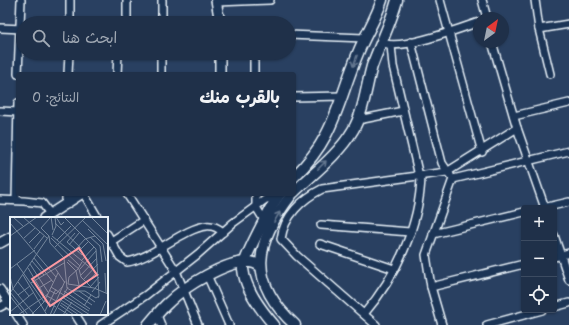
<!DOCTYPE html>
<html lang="ar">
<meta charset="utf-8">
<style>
:root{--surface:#1f3049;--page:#273850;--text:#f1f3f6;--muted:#a1a9b4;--line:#3c4b61}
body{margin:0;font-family:"Shantell Sans","Playpen Sans Arabic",sans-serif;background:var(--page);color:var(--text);direction:rtl}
.controls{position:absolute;right:12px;bottom:12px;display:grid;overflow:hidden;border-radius:4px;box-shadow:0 1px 3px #0004}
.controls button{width:36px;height:36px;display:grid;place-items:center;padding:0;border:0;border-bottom:1px solid var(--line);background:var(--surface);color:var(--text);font:20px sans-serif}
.compass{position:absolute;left:473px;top:12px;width:36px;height:36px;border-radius:50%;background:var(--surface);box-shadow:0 1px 3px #0004;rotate:33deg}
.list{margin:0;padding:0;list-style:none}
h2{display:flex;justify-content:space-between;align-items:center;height:52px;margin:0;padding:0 16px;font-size:17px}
h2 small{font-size:13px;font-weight:400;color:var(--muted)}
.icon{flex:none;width:22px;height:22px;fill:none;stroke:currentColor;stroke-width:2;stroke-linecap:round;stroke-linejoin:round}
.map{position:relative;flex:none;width:569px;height:325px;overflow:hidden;direction:ltr}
.search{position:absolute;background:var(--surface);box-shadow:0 1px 3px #0004;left:16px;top:16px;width:280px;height:44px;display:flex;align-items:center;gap:10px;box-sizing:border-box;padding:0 14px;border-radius:22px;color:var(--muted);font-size:15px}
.panel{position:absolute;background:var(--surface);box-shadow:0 1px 3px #0004;left:16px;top:72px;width:280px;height:124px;border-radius:4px;direction:rtl}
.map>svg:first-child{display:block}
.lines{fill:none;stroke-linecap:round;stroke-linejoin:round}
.minor-casing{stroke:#e8f1f8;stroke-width:10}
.tertiary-casing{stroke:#e8f1f8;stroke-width:12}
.secondary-casing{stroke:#e8f1f8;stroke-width:13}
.minor{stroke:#1d3557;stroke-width:7}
.tertiary{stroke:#1d3557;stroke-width:9}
.secondary{stroke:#1d3557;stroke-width:10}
.oneway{stroke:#64778f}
.inset-road{fill:none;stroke:#75879d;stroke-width:1}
.view{fill:#ff9aa2;fill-opacity:0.15;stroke:#ff9aa2;stroke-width:2}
.inset-edge{fill:none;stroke:#e8f1f8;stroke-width:2}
</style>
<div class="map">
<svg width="569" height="325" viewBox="0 0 569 325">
<rect width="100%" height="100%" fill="#294061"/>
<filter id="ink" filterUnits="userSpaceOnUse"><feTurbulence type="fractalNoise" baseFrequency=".025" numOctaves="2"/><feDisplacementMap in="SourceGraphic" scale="8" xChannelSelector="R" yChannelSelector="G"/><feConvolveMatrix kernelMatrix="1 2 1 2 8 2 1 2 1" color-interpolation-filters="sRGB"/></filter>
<g filter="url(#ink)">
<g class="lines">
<g class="minor-casing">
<g id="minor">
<path d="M440,0L482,152"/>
<path d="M482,0L487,18"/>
<path d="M535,0L539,29L550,74"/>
<path d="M217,2L270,0"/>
<path d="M70,23V0"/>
<path d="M127,23V0"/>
<path d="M162,23V0"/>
<path d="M0,28L23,29"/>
<path d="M539,29L569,24"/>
<path d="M289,35L364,38"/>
<path d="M411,42L442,163L450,175"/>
<path d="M492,42L517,128L545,208"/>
<path d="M387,44C405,49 459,29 479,22"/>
<path d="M391,45L393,66L419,176"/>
<path d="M18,74L21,0"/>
<path d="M68,74L69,53"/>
<path d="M117,74L118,53"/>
<path d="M161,74V53"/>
<path d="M254,74V53"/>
<path d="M294,97L343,96"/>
<path d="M0,111L18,112"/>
<path d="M514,116L569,103"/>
<path d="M358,120L403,111"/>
<path d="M453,179L569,151"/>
<path d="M84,194L98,218"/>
<path d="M127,194L176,271L198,325"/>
<path d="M256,194V207L264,220"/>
<path d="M0,200L24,201L42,203L50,214"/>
<path d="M16,200L18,103"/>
<path d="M66,205V194"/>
<path d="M543,208L569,202"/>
<path d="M321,225L410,232"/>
<path d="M107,234L120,257L127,262C151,259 184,228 206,226C213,225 218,228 223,232"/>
<path d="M433,234L524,212"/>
<path d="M554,235L569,280"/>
<path d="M107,244L144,220"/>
<path d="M320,244L394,269"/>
<path d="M554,257L569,253"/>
<path d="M207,275L229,325"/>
<path d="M431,287L524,264"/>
<path d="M0,289L11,306"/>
<path d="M0,307L11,301"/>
<path d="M554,307L569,303"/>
<path d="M16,314L23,325"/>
<path d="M75,314L82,325"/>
<path d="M364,314C396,277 420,225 421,176"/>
<path d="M157,315L161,325"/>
<path d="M101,325L146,295L198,254L233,223L266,199L276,198"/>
<path d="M376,325L297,256L281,239C284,216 302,199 322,189L447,172L517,128"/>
<path d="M442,325L431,287L426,255L453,179"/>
<path d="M487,325L542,310"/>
</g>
</g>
<g class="tertiary-casing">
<g id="tertiary">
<path d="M216,0L220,23"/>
<path d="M220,74V53"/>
<path d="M44,218L81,194"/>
<path d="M0,243L11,237"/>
</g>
</g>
<g class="secondary-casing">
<g id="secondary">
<path d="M294,177C335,137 337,104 358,53C365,35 376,19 382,0"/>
<path d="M294,192C314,173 339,154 353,130C364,111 366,87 372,66C380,44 391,23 397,0"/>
<path d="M292,194C254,243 247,281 295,325"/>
<path d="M148,325C155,317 161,309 169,302C184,287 227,260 249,262C253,262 257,264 260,266"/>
<path d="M274,325C261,310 245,289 243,269C242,261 273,202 280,194"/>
</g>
</g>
<use href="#minor" class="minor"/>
<use href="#tertiary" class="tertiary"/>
<use href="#secondary" class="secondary"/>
</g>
<defs><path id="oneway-shaft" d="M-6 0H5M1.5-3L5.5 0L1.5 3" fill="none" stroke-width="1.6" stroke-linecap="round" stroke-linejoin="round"/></defs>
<g class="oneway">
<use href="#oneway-shaft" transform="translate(355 61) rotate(110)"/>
<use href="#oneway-shaft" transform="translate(322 165) rotate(-45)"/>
<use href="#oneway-shaft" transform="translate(277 217) rotate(-60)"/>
</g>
</g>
<g transform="translate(10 217)">
<rect width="98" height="98" fill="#294061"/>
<path class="inset-road" d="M3,0L13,9M13,0L37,21M41,0L43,13M46,0L51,8L54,5M54,0L86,32L89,79M81,0L98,17M72,3L98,28M0,6L46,60M45,6L72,32M78,12L93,27L96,44M65,16L57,25L72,38M42,18L46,9L45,0M0,19L27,0M39,19L31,11L40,1M39,19L40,26L54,41L57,71L62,74H75L86,81L89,79L88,81M42,19L89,58M80,20L90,29L92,45M14,21L25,11M41,21L70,49M47,23L61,9M19,26L30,15M59,28L69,16M45,30L76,0M24,32L34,19M66,32L75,22L85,19M68,35L78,25M24,41L43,65M58,43L69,52L71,60L82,71M22,44L34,58M71,44L84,30M57,45L66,54M72,45L68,52L59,60L58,67L84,71L98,77M7,47L34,85M20,47L38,75M40,50L54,41M18,51L34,78M45,51L55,66M0,52L25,33M70,52L86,34M66,54L69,68M95,56L96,76M13,58L37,98M71,58L87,41M0,59L3,72M73,63L88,47M8,65L19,79M21,66L54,46M77,66L86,56M41,70L79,94M80,70L89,60M29,71L42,63M3,72L24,97M39,73L46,77L53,69M54,74L80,92M69,74L85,85M0,75L18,98M63,75L82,88M82,75L90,65M0,76L39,19M8,78L20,69M0,79L15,98M37,79L48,85M52,80L80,98M51,83L74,98M34,84L46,90M51,86L69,98M50,88L64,98M74,89L81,78M48,91L59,98M35,94L46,72M0,95L24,75M8,98L38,77M21,98L34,85L48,56M40,98L55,64M43,98L58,70M53,98L62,85M90,98L96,84"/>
<path class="view" d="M69,31L87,58L40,89L22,62Z"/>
<rect width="98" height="98" class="inset-edge"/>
</g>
</svg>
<div class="controls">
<button>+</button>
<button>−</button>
<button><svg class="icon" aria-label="locate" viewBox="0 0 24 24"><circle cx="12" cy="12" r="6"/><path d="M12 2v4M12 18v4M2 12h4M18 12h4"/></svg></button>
</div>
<svg class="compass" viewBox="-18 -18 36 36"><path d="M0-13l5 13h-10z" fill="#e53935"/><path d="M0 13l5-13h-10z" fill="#a1a9b4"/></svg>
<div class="search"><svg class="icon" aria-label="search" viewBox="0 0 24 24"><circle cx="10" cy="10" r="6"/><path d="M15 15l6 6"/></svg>ابحث هنا</div>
<section class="panel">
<h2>بالقرب منك<small>النتائج: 0</small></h2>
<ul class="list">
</ul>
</section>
</div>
